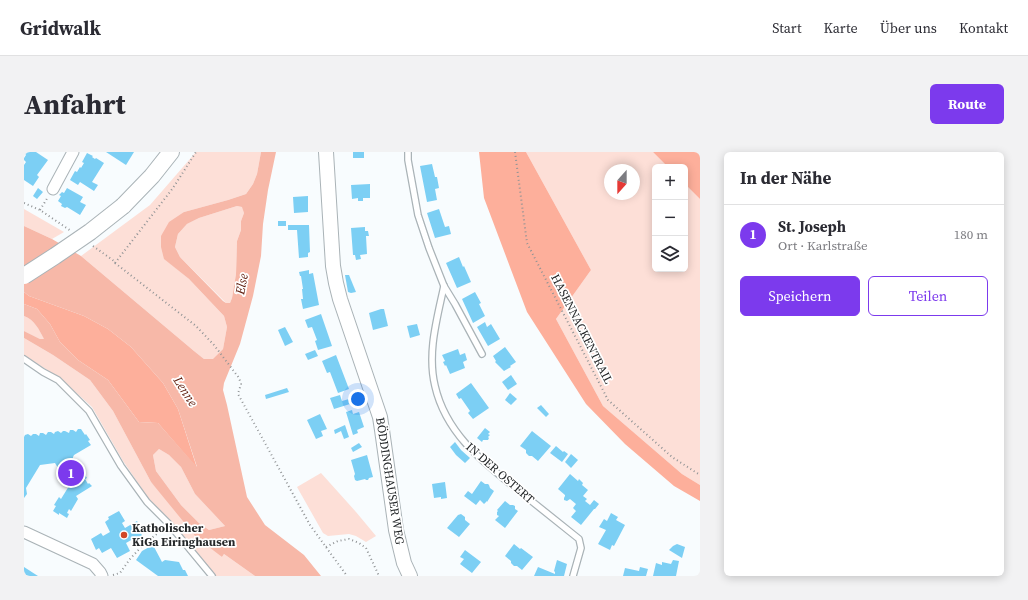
<!DOCTYPE html>
<html lang="de">
<meta charset="utf-8">
<style>
:root{--surface:#fff;--page:#f2f2f3;--text:#2b2b33;--muted:#7c7c81;--line:#e1e1e2;--accent:#7c3aed}
body{margin:0;font-family:"Source Serif 4",serif;background:var(--page);color:var(--text)}
.controls{position:absolute;right:12px;top:12px;display:grid;overflow:hidden;border-radius:6px;box-shadow:0 2px 10px #0003}
.controls button{width:36px;height:36px;display:grid;place-items:center;padding:0;border:0;border-bottom:1px solid var(--line);background:var(--surface);color:var(--text);font:20px sans-serif}
.compass{position:absolute;left:580px;top:12px;width:36px;height:36px;border-radius:50%;background:var(--surface);box-shadow:0 2px 10px #0003;rotate:201deg}
.you{position:absolute;left:334px;top:247px;width:14px;height:14px;margin:-10px;border:3px solid #fff;border-radius:50%;background:#1a73e8;box-shadow:0 0 0 6px #1a73e833}
.badge{display:grid;place-items:center;width:26px;height:26px;border-radius:50%;background:var(--accent);color:#fff;font-size:13px;font-weight:700}
.pin{position:absolute;translate:-50% -50%;border:2px solid #fff;box-shadow:0 1px 4px #0006}
.list{margin:0;padding:0;list-style:none}
h2{display:flex;justify-content:space-between;align-items:center;height:52px;margin:0;padding:0 16px;font-size:17px}
h2 small{font-size:13px;font-weight:400;color:var(--muted)}
.list li{display:grid;grid-template-columns:26px 1fr auto;gap:12px;align-items:center;box-sizing:border-box;height:60px;padding:0 16px;border-top:1px solid var(--line)}
.list b{display:block;font-size:15px;white-space:nowrap}
.list p{margin:0;font-size:13px;white-space:nowrap;color:var(--muted)}
.list em{font-size:13px;font-style:normal;color:var(--muted)}
.actions{display:flex;gap:8px;padding:12px 16px}
.actions a{flex:1;padding:9px 0;border:1px solid var(--accent);border-radius:6px;text-align:center;font-size:14px;color:var(--accent)}
.actions .main{background:var(--accent);color:#fff}
.icon{flex:none;width:22px;height:22px;fill:none;stroke:currentColor;stroke-width:2;stroke-linecap:round;stroke-linejoin:round}
.map{position:relative;flex:none;width:676px;height:424px;overflow:hidden;border-radius:6px}
header{display:flex;align-items:center;gap:24px;box-sizing:border-box;height:56px;padding:0 20px;background:var(--surface);border-bottom:1px solid var(--line)}
header strong{font-size:19px}
nav{display:flex;gap:22px;margin-inline-start:auto;font-size:14px}
.intro{display:flex;align-items:center;justify-content:space-between;box-sizing:border-box;height:96px;padding:0 24px}
h1{margin:0;font-size:28px}
.button{padding:10px 18px;border-radius:6px;background:var(--accent);color:#fff;font-size:14px;font-weight:700}
main{display:flex;gap:24px;padding:0 24px}
aside{flex:1;background:var(--surface);border-radius:6px;box-shadow:0 2px 10px #0003}
.map>svg:first-child{display:block}
.green{fill:#fddfd7;fill-rule:evenodd}
.forest{fill:#fdaf9b}
.water{fill:#f7b8a8;fill-rule:evenodd}
.building{fill:#7ccff4}
.lines{fill:none;stroke-linecap:round;stroke-linejoin:round}
.service-casing{stroke:#aab3b7;stroke-width:8}
.minor-casing{stroke:#aab3b7;stroke-width:13}
.tertiary-casing{stroke:#aab3b7;stroke-width:16}
.secondary-casing{stroke:#aab3b7;stroke-width:18}
.path{stroke:#909395;stroke-width:2;stroke-dasharray:1 3;stroke-linecap:butt}
.service{stroke:#fff;stroke-width:5.5}
.minor{stroke:#fff;stroke-width:11}
.tertiary{stroke:#fff;stroke-width:14}
.secondary{stroke:#fff;stroke-width:16}
.secondary-bridge-casing{stroke:#aab3b7;stroke-width:18;stroke-linecap:butt}
.secondary-bridge{stroke:#fff;stroke-width:16}
.poi-dot{fill:#d14726;stroke:#fff;stroke-width:1.5}
.labels{text-anchor:middle;stroke-width:3.5;stroke-linejoin:round;paint-order:stroke}
.street-label{font-size:12px;fill:#25282a;stroke:#fff}
.poi-label{font-size:12px;font-weight:bold;fill:#25282a;stroke:#fff;text-anchor:start}
.water-label{font-size:13px;font-style:italic;fill:#5f1c0c;stroke:#fff}
</style>
<header>
<strong>Gridwalk</strong>
<nav><a>Start</a><a>Karte</a><a>Über uns</a><a>Kontakt</a></nav>
</header>
<div class="intro"><h1>Anfahrt</h1><a class="button">Route</a></div>
<main>
<div class="map">
<svg width="676" height="424" viewBox="0 0 676 424">
<rect width="100%" height="100%" fill="#f8fcfe"/>
<g class="green">
<path d="M172,0H237L233,22L229,32L222,42L204,48L160,60L141,107L165,127L200,164L203,175L199,197L190,207H180L170,199L57,104L126,53Z"/>
<path d="M502,0H629L644,15H631V117H661V32L676,47V333L658,322L579,254L532,167L567,118ZM586,18H610V42H586Z"/>
<path d="M213,54L219,55L220,61L217,69V78L213,89L212,122L208,146L206,151H202L156,105L151,95L154,82L163,72L175,66Z"/>
<path d="M0,57L40,80L28,87L0,74Z"/>
<path d="M0,164C11,168 15,178 21,188L16,187L0,179Z"/>
<path d="M0,186L29,203L66,228L89,259L127,330L198,405L200,402L231,424H191L147,369L125,347L99,309L68,255L37,227L0,203Z"/>
<path d="M135,297L145,303L157,315L171,342L201,374L185,378L175,371L157,353L132,319L129,303Z"/>
<path d="M297,321L332,360L352,384L342,390L332,384L325,382L304,384L299,381L273,335Z"/>
</g>
<g class="forest">
<path d="M455,0H502L567,118L532,167L579,254L658,322L676,333V349L650,334L601,292L562,252L503,160L460,46Z"/>
<path d="M629,0H676V47L661,32V15H644Z"/>
<path d="M0,140L5,144L60,164L84,177L107,195L139,231L154,257L173,316L134,271L115,270L84,228L54,208L36,190L26,172L13,157L0,152Z"/>
</g>
<path class="water" d="M237,0H252L244,38L239,72L237,104L229,144L216,192L200,231L199,238L203,253L223,345L241,373L280,403L297,424H231L200,402L198,405L172,385L127,330L89,259L66,228L29,203L0,186V179L16,187H20C15,178 11,168 0,164V152L13,157L26,172L36,190L54,208L84,228L115,270L134,271L173,315L154,257L139,231L107,195L84,177L60,164L5,144L0,140V74L28,87L57,104L170,199L180,207H189L199,197L203,175L200,164L165,127L140,107L137,95V84L145,70L160,60L204,48L222,42L229,32L233,22ZM213,54L218,55L220,61L217,69V78L213,89L212,122L208,146L206,151H202L199,149L156,105L151,95L154,82L163,72L175,66ZM135,297L145,303L157,315L171,342L201,374L185,378L175,371L157,353L132,319L129,303Z"/>
<g class="building">
<path d="M0,0H12L24,8L13,23L15,25L9,34L0,28V13L2,10L0,8V6L2,3Z"/>
<path d="M82,0H110L102,13Z"/>
<rect x="329" y="0" width="11" height="6"/>
<path d="M63,1L69,4L68,5L71,7L72,6L80,11L68,30L74,33L70,39L56,30L54,33L46,28L51,19L53,20L56,15L57,16L60,11L58,10Z"/>
<path d="M408,12L411,25H413L415,36L411,37L413,48L403,50L396,14Z"/>
<path d="M346,32V46H339V49H334V46L328,47L327,33Z"/>
<path d="M14,36L19,40L13,47L9,44Z"/>
<path d="M43,36L59,45L56,50L62,53L56,63L43,55L41,56L37,54L38,52L34,49L37,44L35,43L38,40L40,41Z"/>
<path d="M284,44V60L270,61L269,45Z"/>
<path d="M415,57L421,75L425,74L427,82L411,86L403,61Z"/>
<rect x="254" y="69" width="8" height="5"/>
<path d="M264,73H285L286,100L284,101V105L275,106L273,78H264Z"/>
<path d="M341,75V79H344L345,84H342L343,102L336,103L337,107L332,108L331,103H329L327,76Z"/>
<path d="M435,105L439,115L440,114L447,130L433,136L422,111Z"/>
<path d="M285,118V122L289,121L295,153L279,157L277,147H279L278,137H279L277,124H276L275,120Z"/>
<path d="M321,123H325L332,140L327,141L324,140Z"/>
<path d="M451,140L457,151L455,152L461,164L449,171L438,147Z"/>
<path d="M357,157H360L364,174L349,178L345,161Z"/>
<path d="M297,162L308,194L294,198L291,189L293,188L288,175L284,176L281,168Z"/>
<path d="M461,170L463,175L467,172L476,187L464,194L453,175Z"/>
<path d="M393,172L396,183L386,186L383,174Z"/>
<path d="M261,175L269,190L261,194L254,178Z"/>
<path d="M481,195L492,210L486,214L487,215L480,219L471,210L472,209L469,204Z"/>
<path d="M434,197L436,203L441,201L443,208L439,210L441,216L426,222L422,213L421,214L419,210L421,209L418,203Z"/>
<path d="M291,198L294,204L284,208L281,202Z"/>
<path d="M312,203L325,237L314,241L306,220L303,221L298,209Z"/>
<path d="M487,223L493,232L484,238L478,230Z"/>
<path d="M447,231L465,256L449,267L444,261L446,259L437,246L435,247L432,242Z"/>
<path d="M263,236L265,240L242,247L241,243Z"/>
<path d="M486,241L493,247L487,253L481,248Z"/>
<path d="M316,243L318,249L325,247L326,252L310,257L306,246Z"/>
<path d="M517,253L525,262L522,265L513,256Z"/>
<path d="M328,258L329,262L335,260L340,275L333,278L334,281L329,283L322,260Z"/>
<path d="M296,262L303,277L297,279L299,284L292,287L283,268Z"/>
<path d="M321,273L325,285L320,287L317,279L311,282L310,278Z"/>
<path d="M461,276L466,280L464,282L466,283L464,285L465,286L464,288H459L458,290L453,286Z"/>
<path d="M54,277H57L61,283L62,282L66,288L64,289L67,293L50,303L49,305V306L48,307L54,316L56,315L58,319L56,320L59,324L61,323L63,326L61,327L64,332L65,331L68,334L52,344L54,347L47,359L45,357L43,361L45,362L43,366L35,361V363L29,359L32,354L30,353L35,345L37,347L45,334L31,311L16,313L2,336L3,342L0,346V285L1,283L4,282L7,284L9,282H12L15,284L16,281H19L22,283L24,280H27L30,282L31,280L34,279L37,281L39,279H41L45,281L46,278H49L52,280Z"/>
<path d="M508,279L527,294L514,309L508,304H505L502,301V298L496,294Z"/>
<path d="M431,290L437,298L446,306L441,311L432,303L426,295Z"/>
<path d="M335,291L338,295L329,300L327,296Z"/>
<path d="M532,294L539,300L540,299L544,302L538,310L526,301Z"/>
<path d="M547,302L554,308L547,316L541,310Z"/>
<path d="M343,303L349,325L345,326L344,328H342L341,327L333,329L331,328L330,324L331,322L327,308Z"/>
<path d="M546,322L554,329L555,327L559,331L558,333L564,338L559,344L563,347L561,349L566,353L570,348L575,352L571,357H570L557,373L547,365L552,359L549,356L552,352L546,347L543,349L540,348V346L541,344V343L534,337Z"/>
<path d="M457,329L461,332H464L465,333L466,336L470,339L463,350V349L460,352L456,348L452,353L440,344L444,339L448,342Z"/>
<path d="M421,330L423,346L417,347V345L410,346L408,332Z"/>
<path d="M481,349L486,353H489L491,354V357L494,359L481,376L471,368L475,364L473,363V360L474,359L473,358Z"/>
<path d="M95,359L101,369L98,371L101,376L113,369L119,379L117,381L119,386L111,390L109,387L102,391L106,399L93,406L87,396L78,401L75,396L72,398L67,387L77,381L79,384L86,380L81,370L85,367L84,365Z"/>
<path d="M587,361L594,365L592,368L601,373L590,394L588,393L586,398L574,392L582,378L575,375L580,367L583,369Z"/>
<path d="M437,362L441,365V368L446,372L435,385L423,376L434,363Z"/>
<path d="M490,392L496,397L497,396L509,405L498,418L493,414H490L487,411V409L481,404Z"/>
<path d="M653,392L661,395L658,406L645,398L649,394Z"/>
<path d="M129,393L138,410L141,408L155,410L159,418H161L164,424H134L112,408L118,399Z"/>
<path d="M441,398L457,410L448,421L436,412L440,407L436,405Z"/>
<path d="M533,408L543,412L540,424H510L514,415L531,422V420L530,419Z"/>
<path d="M649,408L655,409L652,424H629L632,411L638,413V410L647,412Z"/>
<path d="M0,415L14,424H0Z"/>
<path d="M616,415L624,417L622,424H599L601,416L615,419Z"/>
</g>
<g class="lines">
<g class="service-casing">
<g id="service">
<path d="M384,0V8L394,63L405,96L420,134L431,152L458,202"/>
<path d="M420,134C413,167 403,201 411,234C422,282 459,310 495,339C515,355 535,371 555,387L557,396L549,424"/>
<path d="M0,207L19,220L34,228L65,259L97,314L123,350L145,372L188,424"/>
</g>
</g>
<g class="minor-casing">
<g id="minor">
<path d="M29,37L49,0"/>
<path d="M0,380L69,412L76,420L78,424"/>
</g>
</g>
<g class="tertiary-casing">
<path id="tertiary" d="M302,0L309,114L312,131L316,147L356,265L358,278L372,378L380,411L386,424"/>
</g>
<g class="secondary-casing">
<path id="secondary" d="M99,54L128,24L147,0"/>
</g>
<g class="path">
<path d="M491,0L503,91L584,248L648,305L676,323"/>
<path d="M0,51L16,58L47,79"/>
<path d="M16,58L24,45"/>
<path d="M69,94L90,109L91,111L172,174L190,193L215,226L217,232L214,242L286,373L323,424"/>
<path d="M91,111L149,36L172,0"/>
<path d="M302,395L314,389L325,387L335,391L342,396L355,424"/>
<path d="M89,423L96,421L106,407L119,393L139,377"/>
</g>
<use href="#service" class="service"/>
<use href="#minor" class="minor"/>
<use href="#tertiary" class="tertiary"/>
<use href="#secondary" class="secondary"/>
<g class="secondary-bridge-casing">
<path id="secondary-bridge" d="M0,124L31,104L66,80L99,54"/>
</g>
<use href="#secondary-bridge" class="secondary-bridge"/>
</g>
<circle class="poi-dot" cx="100" cy="383" r="4"/>
<g class="labels">
<g class="street-label">
<text transform="translate(558 177) rotate(63)" y="4">HASENNACKENTRAIL</text>
<text transform="translate(476 321) rotate(41)" y="4">IN DER OSTERT</text>
<text transform="translate(366 329) rotate(81)" y="4">BÖDDINGHAUSER WEG</text>
</g>
<g class="poi-label">
<text x="108" y="380">Katholischer<tspan x="108" dy="14">KiGa Eiringhausen</tspan></text>
</g>
<g class="water-label">
<text transform="translate(217 132) rotate(-79)" y="5">Else</text>
<text transform="translate(162 239) rotate(57)" y="5">Lenne</text>
</g>
</g>
</svg>
<div class="controls">
<button>+</button>
<button>−</button>
<button><svg class="icon" aria-label="layers" viewBox="0 0 24 24"><path d="M12 4l9 5-9 5-9-5zM3 14l9 5 9-5"/></svg></button>
</div>
<svg class="compass" viewBox="-18 -18 36 36"><path d="M0-13l5 13h-10z" fill="#e53935"/><path d="M0 13l5-13h-10z" fill="#7c7c81"/></svg>
<div class="you"></div>
<div class="pin badge" style="left:47px;top:321px">1</div>
</div>
<aside>
<h2>In der Nähe<small></small></h2>
<ul class="list">
<li><span class="badge">1</span><div><b>St. Joseph</b><p>Ort · Karlstraße</p></div><em>180 m</em></li>
</ul>
<div class="actions"><a class="main">Speichern</a><a>Teilen</a></div>
</aside>
</main>
